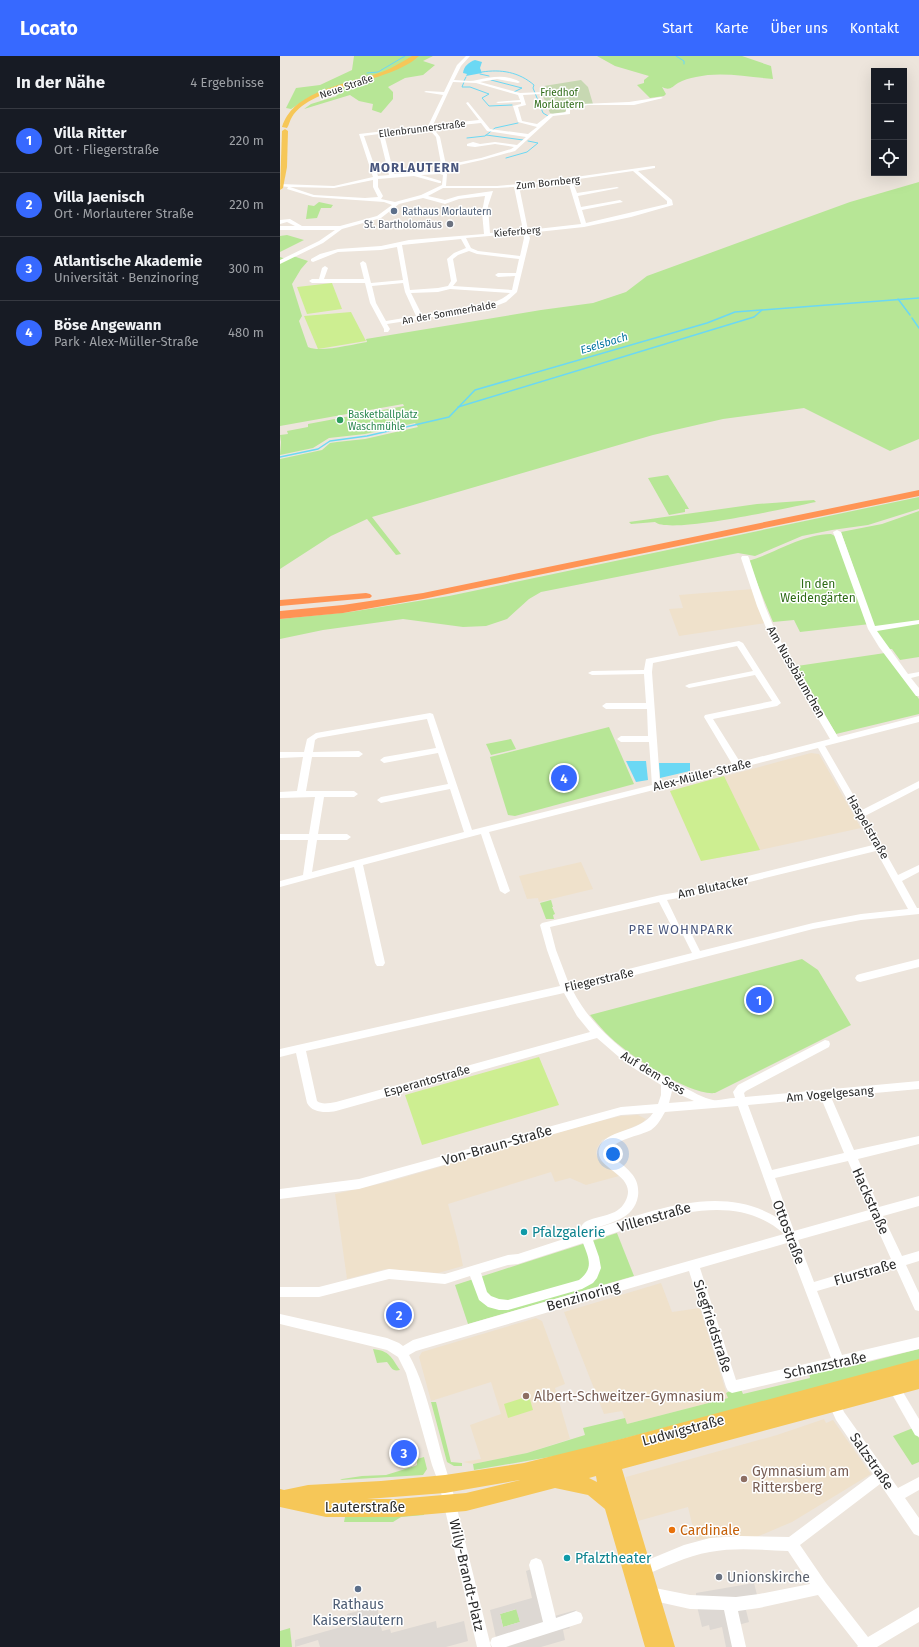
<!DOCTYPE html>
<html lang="de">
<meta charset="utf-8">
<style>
:root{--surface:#171b24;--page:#20242c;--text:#f1f3f6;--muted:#9ea1a6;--line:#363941;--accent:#3769ff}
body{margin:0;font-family:"Fira Sans",sans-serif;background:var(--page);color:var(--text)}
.controls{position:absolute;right:12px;top:12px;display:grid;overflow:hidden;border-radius:0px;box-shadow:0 4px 16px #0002}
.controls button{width:36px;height:36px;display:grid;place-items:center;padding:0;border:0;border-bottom:1px solid var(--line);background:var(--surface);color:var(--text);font:20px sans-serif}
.you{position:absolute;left:333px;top:1098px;width:14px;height:14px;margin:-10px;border:3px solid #fff;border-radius:50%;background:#1a73e8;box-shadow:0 0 0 6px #1a73e833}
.badge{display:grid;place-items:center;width:26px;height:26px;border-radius:50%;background:var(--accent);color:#fff;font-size:13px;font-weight:700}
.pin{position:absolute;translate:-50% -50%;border:2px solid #fff;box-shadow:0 1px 4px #0006}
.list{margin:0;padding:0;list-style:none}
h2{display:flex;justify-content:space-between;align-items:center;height:52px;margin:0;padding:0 16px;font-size:17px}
h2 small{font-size:13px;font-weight:400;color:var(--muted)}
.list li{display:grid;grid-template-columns:26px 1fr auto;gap:12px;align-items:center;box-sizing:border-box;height:64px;padding:0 16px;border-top:1px solid var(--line)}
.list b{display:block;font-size:15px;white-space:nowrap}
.list p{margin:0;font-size:13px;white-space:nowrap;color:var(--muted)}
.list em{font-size:13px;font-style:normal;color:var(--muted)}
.icon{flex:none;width:22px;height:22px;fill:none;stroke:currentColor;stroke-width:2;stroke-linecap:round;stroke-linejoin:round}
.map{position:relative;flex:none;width:639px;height:1591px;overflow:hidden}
header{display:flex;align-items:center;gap:24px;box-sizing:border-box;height:56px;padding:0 20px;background:var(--accent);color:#fff}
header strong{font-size:19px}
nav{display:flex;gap:22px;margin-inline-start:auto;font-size:14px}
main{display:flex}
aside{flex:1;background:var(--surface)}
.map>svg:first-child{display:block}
.education{fill:#efe1cb}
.green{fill:#b7e696}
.cemetery{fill:#c7d8b2}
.pitch{fill:#cdee91}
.plaza{fill:#ddd8d3;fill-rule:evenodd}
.water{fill:#6bd8f4}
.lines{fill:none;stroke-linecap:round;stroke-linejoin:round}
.stream-far1{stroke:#6bd8f4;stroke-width:1}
.stream{stroke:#6bd8f4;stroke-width:1.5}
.minor{fill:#fff;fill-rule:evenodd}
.major{fill:#f6c758;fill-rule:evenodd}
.highway{fill:#ff9455;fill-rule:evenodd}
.service-dot{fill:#5c6f8a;stroke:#fff;stroke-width:1.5}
.worship-dot{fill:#6b7280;stroke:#fff;stroke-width:1.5}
.leisure-dot{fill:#2e9e5b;stroke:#fff;stroke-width:1.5}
.culture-dot{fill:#0f9aa8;stroke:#fff;stroke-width:1.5}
.education-dot{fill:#8d6e63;stroke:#fff;stroke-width:1.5}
.food-dot{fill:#e8710a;stroke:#fff;stroke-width:1.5}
.labels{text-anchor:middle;stroke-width:3;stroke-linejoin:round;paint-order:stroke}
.far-street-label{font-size:10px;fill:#2b2b2b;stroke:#fff}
.far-park-label{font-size:10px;fill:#2e6b17;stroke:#fff}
.far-service-label{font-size:10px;fill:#4e5e75;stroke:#fff;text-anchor:start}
.far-worship-label{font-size:10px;fill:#5b616d;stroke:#fff;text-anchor:end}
.far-leisure-label{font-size:10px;fill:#27864d;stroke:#fff;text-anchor:start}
.far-water-label{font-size:11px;font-style:italic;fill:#0877a1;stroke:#fff}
.park-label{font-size:12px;fill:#2e6b17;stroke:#fff}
.street-label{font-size:12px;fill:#2b2b2b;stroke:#fff}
.far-district-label{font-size:13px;font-weight:bold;letter-spacing:1px;fill:#49567d;stroke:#fff}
.neighbourhood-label{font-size:13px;letter-spacing:1px;fill:#49567d;stroke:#fff}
.near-street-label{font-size:14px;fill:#2b2b2b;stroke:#fff}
.near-culture-label{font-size:14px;fill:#0d838f;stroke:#fff;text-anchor:start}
.near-education-label{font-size:14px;fill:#785e54;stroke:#fff;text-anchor:start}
.near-food-label{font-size:14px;fill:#c56008;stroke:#fff;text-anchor:start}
.near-worship-label{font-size:14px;fill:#5b616d;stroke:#fff;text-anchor:start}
.near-service-label{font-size:14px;fill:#4e5e75;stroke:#fff}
</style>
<header>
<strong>Locato</strong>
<nav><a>Start</a><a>Karte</a><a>Über uns</a><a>Kontakt</a></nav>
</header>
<main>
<aside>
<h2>In der Nähe<small>4 Ergebnisse</small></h2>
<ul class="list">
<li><span class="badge">1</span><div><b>Villa Ritter</b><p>Ort · Fliegerstraße</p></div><em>220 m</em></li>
<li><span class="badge">2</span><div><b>Villa Jaenisch</b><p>Ort · Morlauterer Straße</p></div><em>220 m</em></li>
<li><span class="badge">3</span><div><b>Atlantische Akademie</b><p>Universität · Benzinoring</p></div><em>300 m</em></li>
<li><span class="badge">4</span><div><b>Böse Angewann</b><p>Park · Alex-Müller-Straße</p></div><em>480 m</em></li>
</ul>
</aside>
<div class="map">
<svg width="639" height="1591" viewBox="0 0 639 1591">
<rect width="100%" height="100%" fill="#ede5dc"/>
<g class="education">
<path d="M473,533L486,567L399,580L389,553L403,552L399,539Z"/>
<path d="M531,697L539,698L581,772L480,794L421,805L390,735Z"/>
<path d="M301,806L313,833L259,846L258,842L247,843L239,820Z"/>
<path d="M358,1059L366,1063L362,1067L322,1084L317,1092L316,1097L318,1103L339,1120L306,1129L290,1122L275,1126L271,1116L168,1148L178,1186L183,1210L158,1217L106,1213L67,1223L55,1138L108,1126L308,1068L341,1060Z"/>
<path d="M381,1227L392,1256L420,1252L448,1342L347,1368L342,1355L324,1358L284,1256Z"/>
<path d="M256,1262L262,1265L285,1328L275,1332L290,1383L247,1397L193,1408L183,1406L201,1403L190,1369L221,1358L211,1326L151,1345L139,1301L142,1296Z"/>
<path d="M544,1363L546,1367L553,1364L591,1418L512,1466L474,1482L444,1480L416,1484L408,1451L358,1465L346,1426V1421L497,1379Z"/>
</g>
<g class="green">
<path d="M74,0H153L143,5L155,9L143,19L125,22L108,31L113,36V43L101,57L92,54L93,48L79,45L70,39L24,53L31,48L57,40L51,32L28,42L11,53L6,52L16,32L40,29L72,14Z"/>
<path d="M317,0H462L491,10L493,23C469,21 440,15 416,21C410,22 403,24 398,27C392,31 390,35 382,31L386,38L384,40L370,42L357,29L364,27V24L369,20L335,10Z"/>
<path d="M639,126V383L610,395L524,352L443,363L373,379L92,461L121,498L116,499L87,463L51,480L0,513V403L42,394L50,387L57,386L85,383L138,371L135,367L85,378L49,382L33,392L0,399L1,386L0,379L8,378L7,375L28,371V368L124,350L123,348L0,370V201L6,203L13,200L28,205L21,213L12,228L22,260L19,265L28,291C40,297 73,288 87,286L86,283L261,254L313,247L346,236L367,220L570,146Z"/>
<path d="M39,146L53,149L51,152H41L37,162L26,163L28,149L34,150Z"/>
<path d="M7,179L24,184L0,196V180Z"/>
<path d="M388,419L409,453H405V456L389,459L368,422Z"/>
<path d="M639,441V453L588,469L552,474L522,480L475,500L458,497L261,536L249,543L227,563L206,570L183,571L123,563L43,574L0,583V563L70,556L169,540Z"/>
<path d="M534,444L536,446C511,451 389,479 375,466L351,468L349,466L477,448Z"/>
<path d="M639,455V601L620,604L612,593H607L596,576L561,476L602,468Z"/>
<path d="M551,478L557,481L590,568L520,576L514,564L493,566L468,505C496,497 520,479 551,478Z"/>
<path d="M605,597L639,643V658L556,678L517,610Z"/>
<path d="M329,671L354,728L235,760L228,759L210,701Z"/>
<path d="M231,683L236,693L211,699L206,688Z"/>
<path d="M271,844L273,851H272L275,858L273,859L274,863H266L260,847Z"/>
<path d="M522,903L538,914L571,969L435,1037C410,1040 350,1000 331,982C323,975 317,967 310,959Z"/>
<path d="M337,1177L354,1220L188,1268L175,1229Z"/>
<path d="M93,1293C110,1295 111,1301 120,1314C112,1316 111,1311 107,1306L97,1307Z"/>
<path d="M639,1293V1305L281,1399L194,1414L193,1408L247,1397L305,1379L303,1372L345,1362L347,1368L448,1342L446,1337L453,1333L460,1331L463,1338L530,1322L529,1317L563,1309L565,1312Z"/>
<path d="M151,1346H156L171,1406L182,1407V1410H174L167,1406Z"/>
<path d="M633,1372L639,1382V1406L632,1409L613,1380Z"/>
<path d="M144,1401L147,1413L143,1419L60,1424L62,1423L82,1420L106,1419L135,1410L137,1409V1403Z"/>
<path d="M144,1454V1459L121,1461L113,1466H64L65,1461Z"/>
<path d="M237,1553L240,1566L223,1571L220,1558Z"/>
<path d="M10,1572L12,1591H0V1575Z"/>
</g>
<path class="cemetery" d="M301,24L308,31L313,48L287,53L284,57L273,58L270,57L262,38H264L263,33H266L264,30Z"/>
<g class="pitch">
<path d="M52,227L62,253L27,258L17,231Z"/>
<path d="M71,256L86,285L38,293L24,260Z"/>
<path d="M444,720L480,794L421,805L390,735Z"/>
<path d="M259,1001L279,1049L142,1089L125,1039Z"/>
<path d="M249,1340L253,1354L228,1362L224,1348Z"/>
</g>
<g class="plaza">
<path d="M254,1512L271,1561L296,1554L289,1570L290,1572L283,1574L285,1584L261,1591H218L210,1554L252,1542L246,1515ZM236,1553L240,1566L223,1571L220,1558Z"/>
<path d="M474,1527L480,1551L466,1554L469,1566L458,1569L464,1591H446L442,1571L430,1574L429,1569L422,1571L416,1546V1537Z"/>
<path d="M97,1550L102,1575L110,1573L111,1577L156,1565L157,1572L184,1565L188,1585L166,1591H40L38,1584L15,1591V1584L68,1569L67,1558Z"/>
</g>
<g class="water">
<path d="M195,4L202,6L200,12L202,17L186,20L187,18L183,17C184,10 189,6 195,4Z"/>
<path d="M346,705H366L368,724L356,726Z"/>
<path d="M379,707H410V715L380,722Z"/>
</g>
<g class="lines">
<g class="stream-far1">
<path d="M396,0L404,5V8"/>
<path d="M202,16C221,13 239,16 254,29L253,32L263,57L268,60"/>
<path d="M87,17L98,16L125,0"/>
<path d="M200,18L209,20"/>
<path d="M211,24L242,32L234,36"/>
<path d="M184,25L186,21"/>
<path d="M184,26L182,31H190L209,38L202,42L209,50L232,49"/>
<path d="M206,79L243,84"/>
<path d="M187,82L205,80L215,72L238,67"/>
<path d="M226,102L247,96L258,87L248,85"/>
</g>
<g class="stream">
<path d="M618,243L630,259"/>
<path d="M632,262L639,272"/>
<path d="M178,351L474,261L482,254"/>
<path d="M0,401L38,393L50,385L87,380L169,361L195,334L427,267L455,256L639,242"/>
</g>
<g class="minor">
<path d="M186,0H190L181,10L174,24C181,24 190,26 197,24C212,21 226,18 240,26L238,27L217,23L200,26L240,37L263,36L261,38L243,39L246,49L238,51L242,65L257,68L270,58L286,56V52L301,48L349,46L381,41L383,42L354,49H308L290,54V58L273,60L235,95L202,104L166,112L164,116L167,118L166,130H217L260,126L373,110H375V112L358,115L392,144L393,149L351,161L304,171L248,177L250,182L237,236L226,246L211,252L107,268L110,273L108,276H104V273L90,247L85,227H32L29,225L32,223H39L42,212L45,210L48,212L44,223H84L80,207L83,205L86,207L91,227L123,224L117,191L101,194L58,196L33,206L31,205V203L40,198L58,193L101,190L129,184L204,178L202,156L205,140L179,143L165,148L143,142L119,148L101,162L62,173L43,187L0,208V204L39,185L55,174H0V170H15L7,166L0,168V164L10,163L22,170H60L97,160L112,149L104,146L33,141L7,133L8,131L0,130V128L54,130L93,121L79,78L148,70L163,39L144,36L146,35L164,36L177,9ZM173,26L196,27L238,39L240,44L216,46L218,47L241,46V48L233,50L238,66L257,71L248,78L210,73L188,46L186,47L199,64L153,69ZM201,67L207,75L246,81L237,89L215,86L200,88L193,86L187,88V90L195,91L215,88L234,91L231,93L201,102L166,109L160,81L153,72ZM149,73L156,81L162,113L160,115L114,118L104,78ZM99,78L109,119L98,120L84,80ZM353,115L387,145V148L306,167L302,154L343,146L340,144L301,151L298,140L339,132L337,131L297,137L292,124ZM160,118L163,119L162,129L141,139L115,146L101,143L103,140L98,131V123L134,120L159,127H161V125L141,119ZM93,124V131L98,141L85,142L34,139L10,131L54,132ZM288,125L301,168L248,174L239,130ZM234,131L243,174L210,177L208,150L213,135L178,140L165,144L148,140L163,132H217ZM243,177L244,182L240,200L198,195L191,192L186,182ZM181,183L186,192L174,197L167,203L171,225L168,230L158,232L130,234L122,189ZM189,195L197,198L239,203L236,217H218L215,219L218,221L235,220L232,234L173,230L177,225L173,203L178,199ZM123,227L125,236L136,260L106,265L96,247L92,230ZM170,233L230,237C213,253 165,256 142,259L131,237L158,236Z"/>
<path d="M557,474L561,476L595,570L639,564V568L597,575L628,618L639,616V620L631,622L639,632V640H636L599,591L588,573L553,476Z"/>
<path d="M462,500H468L469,502L485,550L497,579L558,681L639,660V666L545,690L582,754L639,725V732L585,760L618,819L639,809V816L622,825L637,852H639V858L581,864L533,873L293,935C316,979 359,1008 402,1030C411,1035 423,1042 433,1044C440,1045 448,1042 455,1042L453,1036L458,1029L545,984L549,985L550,988L549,991L466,1035L464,1037L465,1041L639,1025V1033L551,1041L574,1094L639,1080V1088L578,1103L599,1151L639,1140V1150L603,1160L622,1200L639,1195V1205L626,1209L639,1237V1255L635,1254L616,1212L537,1235L562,1299L639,1281V1293L452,1337L448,1335L446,1331L409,1215L136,1295L129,1299C150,1337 156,1387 171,1428L211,1591H197L159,1428L152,1409L126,1317L118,1301L107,1294L0,1268V1258L107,1282L119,1287L123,1290L133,1284L285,1240L504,1178C451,1130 371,1166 313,1184L319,1201L321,1212L317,1222L313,1227L302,1233L228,1254H219L208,1251L199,1244L190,1220L165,1228L109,1223L39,1241H0V1231H39L109,1213L165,1218L228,1199L238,1198L299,1178L298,1176C300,1173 302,1168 305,1166C318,1159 337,1161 345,1146C360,1118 314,1114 319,1093C324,1073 360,1077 373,1057L341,1059L79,1133L0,1143V1133L79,1123L341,1051L378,1048L381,1039V1029L347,1008L317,982L56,1055C46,1057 32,1057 27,1047L16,997L0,1001V993L280,930L267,894L260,869L262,867L381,839L416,833L593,789L538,692L209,776L230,835L225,838L220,835L201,778L83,809L105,907L103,910H97L95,907L74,811L0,831V825L23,819L28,784H0V778H29L35,741L0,742V736L17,735L23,701L0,702V696H24L27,683L36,677L150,657L153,658L192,774L372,729L369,686H341L337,683L341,680H368L367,653H326L322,650L326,647H366L364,618L312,619L308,617L312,615L364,614L366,603L459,585L463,587L501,647L497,650L433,663L460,706L550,683L489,579L477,550L461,502ZM457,590L473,615L409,628L405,630L409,632L475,619L492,645L425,659L424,661L452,708L380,726L372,616L373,607ZM147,663L156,692L104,701L100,704L104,707L158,697L168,728L101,741L97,744L101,747L170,733L184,776L32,816L37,784H67L71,781L67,778H38L44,741H74L78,738L74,735H26L32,701H79L83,698L79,695L33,696L35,684L38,682ZM596,795L628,853L581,858L533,867L420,895L410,875L400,871L387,844L416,839ZM379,846L394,875L403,879L412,897L289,928L276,894L270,871ZM284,937L297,960L310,976L56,1046C49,1047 42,1049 37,1045L26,995ZM392,1035L414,1045L389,1047ZM541,1042L564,1097L492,1114L468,1049ZM458,1050L498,1162C439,1126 371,1156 311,1174C330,1166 354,1164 358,1140C359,1132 357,1123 351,1117C345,1109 336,1105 330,1099C327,1084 361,1080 371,1074C377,1070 381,1063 385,1056ZM568,1105L589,1154L514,1175L495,1122ZM593,1163L611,1203L534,1226L518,1184ZM303,1187C309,1203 314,1212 299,1224L228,1244L219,1243L211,1240L207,1236L201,1217L228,1209L238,1208ZM507,1187L551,1302L456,1324L420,1212Z"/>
<path d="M639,903V911L580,926L577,925L575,922L577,919L580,918Z"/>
<path d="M619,1334L623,1336L639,1363V1381L635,1379L613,1340L615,1336Z"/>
<path d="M553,1338L557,1340L564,1356L618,1432L639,1421V1434L625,1442L639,1462V1480L634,1478L600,1428L520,1489L546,1527L588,1581L639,1551V1566L597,1591H577L578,1590L538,1539L479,1552L458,1555L466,1591H452L444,1554L410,1553L365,1543L363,1538L365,1533L370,1531L410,1539L456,1541L479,1538L530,1528L508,1495C482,1494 456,1491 430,1496C406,1500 385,1511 363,1520L358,1518L356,1513L358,1508L404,1489L430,1482L460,1480L509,1481L593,1418L556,1364L547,1344L549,1340Z"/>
<path d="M256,1502L261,1504L263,1509L276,1562L296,1555L301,1557L303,1562L301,1567L226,1591H212L210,1587L212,1582L263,1566L249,1509L251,1504Z"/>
</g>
<g class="major">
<path d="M132,0H139C109,28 33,28 12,61C10,64 9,69 7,72L2,71C3,67 5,63 7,60C24,33 74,26 102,16C112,12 122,6 132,0Z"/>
<path d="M5,73L8,75L7,111L3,132L0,134L2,75Z"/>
<path d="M639,1303V1333L342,1413L395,1591H365L325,1453L308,1439L275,1432L186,1455L117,1461H46L0,1451V1433L4,1434L28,1429L101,1425L165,1419L244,1407L341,1383ZM316,1420L317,1426L309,1422ZM240,1424L186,1437L117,1443H87L165,1437Z"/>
</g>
<g class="highway">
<path d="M639,434V440L143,543L63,557L0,563V555L63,549L143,537Z"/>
<path d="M86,537L90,538L92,540L90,542L0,550V544Z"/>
</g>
</g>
<g class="service-dot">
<circle cx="114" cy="155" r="4"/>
<circle cx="78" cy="1533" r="4"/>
</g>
<g class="worship-dot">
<circle cx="170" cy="168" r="4"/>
<circle cx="439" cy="1521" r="4"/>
</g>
<circle class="leisure-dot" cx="60" cy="364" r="4"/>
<g class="culture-dot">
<circle cx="244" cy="1176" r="4"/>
<circle cx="287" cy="1502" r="4"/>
</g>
<g class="education-dot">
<circle cx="246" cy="1340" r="4"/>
<circle cx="464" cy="1423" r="4"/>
</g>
<circle class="food-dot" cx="392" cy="1474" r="4"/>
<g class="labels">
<g class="far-street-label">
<text transform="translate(66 30) rotate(-19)" y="4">Neue Straße</text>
<text transform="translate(142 72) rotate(-7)" y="4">Ellenbrunnerstraße</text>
<text transform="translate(268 126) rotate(-6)" y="4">Zum Bornberg</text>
<text transform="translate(237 175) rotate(-5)" y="4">Kieferberg</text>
<text transform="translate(169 256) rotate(-10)" y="4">An der Sommerhalde</text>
</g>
<g class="far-park-label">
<text x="279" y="40">Friedhof<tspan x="279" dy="12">Morlautern</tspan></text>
</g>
<g class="far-service-label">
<text x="122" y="159">Rathaus Morlautern</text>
</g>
<g class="far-worship-label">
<text x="162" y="172">St. Bartholomäus</text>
</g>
<g class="far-leisure-label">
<text x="68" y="362">Basketballplatz<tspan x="68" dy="12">Waschmühle</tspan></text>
</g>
<g class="far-water-label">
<text transform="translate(324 287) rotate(-17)" y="4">Eselsbach</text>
</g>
<g class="park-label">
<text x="538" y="532">In den<tspan x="538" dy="14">Weidengärten</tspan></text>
</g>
<g class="street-label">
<text transform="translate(516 616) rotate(60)" y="4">Am Nussbäumchen</text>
<text transform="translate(422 719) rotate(-14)" y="4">Alex-Müller-Straße</text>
<text transform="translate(588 771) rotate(60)" y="4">Haspelstraße</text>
<text transform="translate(433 831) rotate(-12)" y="4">Am Blutacker</text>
<text transform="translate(319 924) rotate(-13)" y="4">Fliegerstraße</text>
<text transform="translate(373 1017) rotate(31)" y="4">Auf dem Sess</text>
<text transform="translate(147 1025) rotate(-16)" y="4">Esperantostraße</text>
<text transform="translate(550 1038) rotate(-5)" y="4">Am Vogelgesang</text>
</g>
<g class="far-district-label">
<text x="135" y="116">MORLAUTERN</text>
</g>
<g class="neighbourhood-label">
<text x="401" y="878">PRE WOHNPARK</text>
</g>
<g class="near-street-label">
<text transform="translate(217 1089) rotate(-16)" y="5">Von-Braun-Straße</text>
<text transform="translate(591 1145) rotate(66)" y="5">Hackstraße</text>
<text transform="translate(374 1161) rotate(-16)" y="5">Villenstraße</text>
<text transform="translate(509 1176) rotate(69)" y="5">Ottostraße</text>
<text transform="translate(585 1216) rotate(-16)" y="5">Flurstraße</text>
<text transform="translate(303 1240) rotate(-16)" y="5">Benzinoring</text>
<text transform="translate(433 1270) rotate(72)" y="5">Siegfriedstraße</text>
<text transform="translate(545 1309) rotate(-12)" y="5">Schanzstraße</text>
<text transform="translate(403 1374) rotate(-15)" y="5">Ludwigstraße</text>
<text transform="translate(592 1405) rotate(55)" y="5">Salzstraße</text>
<text x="85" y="1456">Lauterstraße</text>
<text transform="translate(187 1519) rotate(77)" y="5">Willy-Brandt-Platz</text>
</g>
<g class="near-culture-label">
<text x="252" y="1181">Pfalzgalerie</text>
<text x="295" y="1507">Pfalztheater</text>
</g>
<g class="near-education-label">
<text x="254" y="1345">Albert-Schweitzer-Gymnasium</text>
<text x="472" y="1420">Gymnasium am<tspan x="472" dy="16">Rittersberg</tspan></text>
</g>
<g class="near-food-label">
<text x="400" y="1479">Cardinale</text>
</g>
<g class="near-worship-label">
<text x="447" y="1526">Unionskirche</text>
</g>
<g class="near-service-label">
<text x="78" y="1553">Rathaus<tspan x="78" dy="16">Kaiserslautern</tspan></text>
</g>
</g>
</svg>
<div class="controls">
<button>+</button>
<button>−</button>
<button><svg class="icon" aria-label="locate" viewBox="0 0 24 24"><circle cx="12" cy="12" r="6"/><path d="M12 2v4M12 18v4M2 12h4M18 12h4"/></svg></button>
</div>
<div class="you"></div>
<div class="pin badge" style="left:479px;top:944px">1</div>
<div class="pin badge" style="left:119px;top:1259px">2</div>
<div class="pin badge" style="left:124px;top:1397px">3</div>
<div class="pin badge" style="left:284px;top:722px">4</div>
</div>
</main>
